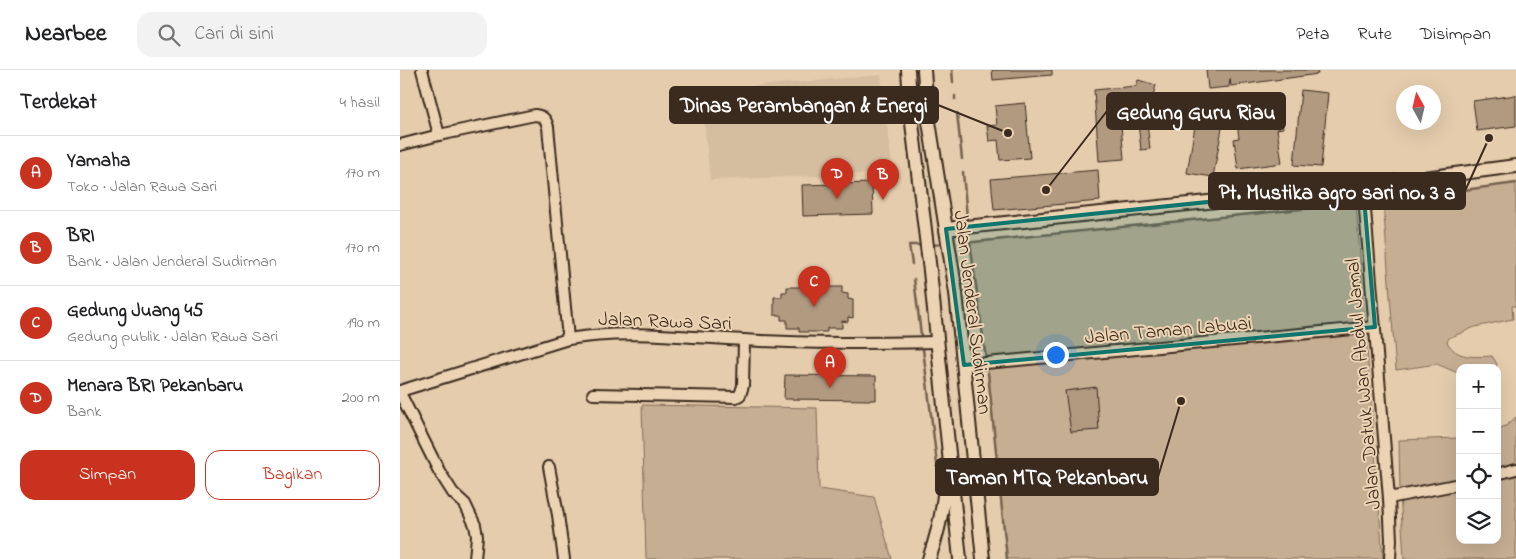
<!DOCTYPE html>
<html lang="id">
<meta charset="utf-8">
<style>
:root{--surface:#fff;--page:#f2f2f2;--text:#202124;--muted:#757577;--line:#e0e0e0;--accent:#c8321e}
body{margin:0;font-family:"Indie Flower",sans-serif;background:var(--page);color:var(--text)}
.controls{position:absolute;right:15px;bottom:15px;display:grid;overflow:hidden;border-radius:10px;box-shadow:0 5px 20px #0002}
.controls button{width:45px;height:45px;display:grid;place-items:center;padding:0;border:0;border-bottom:1px solid var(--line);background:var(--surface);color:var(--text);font:25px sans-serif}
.compass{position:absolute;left:996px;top:15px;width:45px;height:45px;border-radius:50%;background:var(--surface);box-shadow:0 5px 20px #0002;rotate:352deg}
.you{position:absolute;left:655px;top:284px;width:18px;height:18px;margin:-12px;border:4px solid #fff;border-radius:50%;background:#1a73e8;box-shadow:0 0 0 8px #1a73e833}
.badge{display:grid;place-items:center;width:32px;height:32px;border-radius:50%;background:var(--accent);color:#fff;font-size:16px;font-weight:700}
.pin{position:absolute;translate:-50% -41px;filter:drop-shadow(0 1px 2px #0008)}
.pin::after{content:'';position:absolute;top:26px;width:18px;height:15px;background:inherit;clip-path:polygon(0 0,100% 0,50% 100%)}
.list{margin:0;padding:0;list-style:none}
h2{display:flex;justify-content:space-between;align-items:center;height:65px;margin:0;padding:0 20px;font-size:21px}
h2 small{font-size:16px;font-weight:400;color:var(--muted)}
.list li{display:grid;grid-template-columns:32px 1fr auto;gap:15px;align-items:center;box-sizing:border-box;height:75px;padding:0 20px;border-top:1px solid var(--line)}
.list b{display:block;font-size:19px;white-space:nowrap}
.list p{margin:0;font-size:16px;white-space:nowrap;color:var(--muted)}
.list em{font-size:16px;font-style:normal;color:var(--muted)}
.actions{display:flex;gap:10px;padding:15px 20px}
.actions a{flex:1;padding:11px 0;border:1px solid var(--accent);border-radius:15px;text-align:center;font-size:18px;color:var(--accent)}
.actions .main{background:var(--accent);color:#fff}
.icon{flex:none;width:28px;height:28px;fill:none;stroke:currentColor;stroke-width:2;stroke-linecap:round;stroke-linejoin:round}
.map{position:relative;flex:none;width:1116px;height:489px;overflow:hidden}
header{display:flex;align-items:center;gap:30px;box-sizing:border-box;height:70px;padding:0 25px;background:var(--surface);border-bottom:1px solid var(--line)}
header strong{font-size:24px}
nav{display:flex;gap:28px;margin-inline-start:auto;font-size:18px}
.search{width:350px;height:45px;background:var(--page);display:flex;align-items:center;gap:12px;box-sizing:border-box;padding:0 18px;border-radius:15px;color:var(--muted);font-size:19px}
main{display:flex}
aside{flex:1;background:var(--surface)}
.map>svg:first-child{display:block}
.built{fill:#d5bda0}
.green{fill:#c6ae93;stroke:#806c58}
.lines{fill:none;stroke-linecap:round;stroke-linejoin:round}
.stream{stroke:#76624f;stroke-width:2.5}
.building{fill:#b19a80;stroke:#3b2a1e}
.minor-casing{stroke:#3b2a1e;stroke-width:14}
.major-casing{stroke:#3b2a1e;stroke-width:16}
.minor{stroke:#ecd3b3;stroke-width:10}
.major{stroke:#ecd3b3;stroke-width:12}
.marked{fill:#0f766e;fill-opacity:0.2;stroke:#0f766e;stroke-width:4;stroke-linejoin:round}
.labels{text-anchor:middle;stroke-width:4;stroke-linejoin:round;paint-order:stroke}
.street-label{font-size:20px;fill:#3b2a1e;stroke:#ecd3b3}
.leader{fill:none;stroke:#3b2a1e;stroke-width:2}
.callout-dot{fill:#3b2a1e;stroke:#ecd3b3;stroke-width:2}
.callout{fill:#3b2a1e;stroke:#3b2a1e;stroke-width:2}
.callout-label{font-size:21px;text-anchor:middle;font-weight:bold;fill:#fff}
</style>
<header>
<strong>Nearbee</strong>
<div class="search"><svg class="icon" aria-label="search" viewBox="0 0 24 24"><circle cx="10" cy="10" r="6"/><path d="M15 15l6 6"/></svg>Cari di sini</div>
<nav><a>Peta</a><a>Rute</a><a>Disimpan</a></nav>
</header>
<main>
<aside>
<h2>Terdekat<small>4 hasil</small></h2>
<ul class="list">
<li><span class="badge">A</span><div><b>Yamaha</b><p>Toko · Jalan Rawa Sari</p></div><em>170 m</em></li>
<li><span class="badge">B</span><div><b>BRI</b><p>Bank · Jalan Jenderal Sudirman</p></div><em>170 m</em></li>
<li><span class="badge">C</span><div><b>Gedung Juang 45</b><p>Gedung publik · Jalan Rawa Sari</p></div><em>190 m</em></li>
<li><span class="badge">D</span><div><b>Menara BRI Pekanbaru</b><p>Bank</p></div><em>200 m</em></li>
</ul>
<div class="actions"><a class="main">Simpan</a><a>Bagikan</a></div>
</aside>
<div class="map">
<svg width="1116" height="489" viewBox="0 0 1116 489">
<rect width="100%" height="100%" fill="#e5ccad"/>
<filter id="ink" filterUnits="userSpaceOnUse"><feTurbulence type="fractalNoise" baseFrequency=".02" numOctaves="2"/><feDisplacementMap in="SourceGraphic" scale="10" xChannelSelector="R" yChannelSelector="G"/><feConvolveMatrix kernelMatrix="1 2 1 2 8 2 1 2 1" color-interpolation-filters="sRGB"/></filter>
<g filter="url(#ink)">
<path class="built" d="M481,5L493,103L310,110L301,21Z"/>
<g class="green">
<path d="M1116,113V236H1112L1113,249L1075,257L1049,268L1047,272C1056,289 1075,287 1092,286L1097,294L1096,298H1060V304L1037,294L996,300L990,226L983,131Z"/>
<path d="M956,134L983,489H607L589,307L570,172Z"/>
<path d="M242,335L417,338L419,419L474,427L492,489H246Z"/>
<path d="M1116,347V489H1004L1000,423L999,370L1060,368V470H1097V359L1106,356Z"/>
</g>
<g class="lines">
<g class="stream">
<path d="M552,0L553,12"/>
<path d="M555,26V29"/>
<path d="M557,43L562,89"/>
<path d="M563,102L567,148"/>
<path d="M966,133L1116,113"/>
<path d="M570,172L586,289"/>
<path d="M564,173L961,133"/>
<path d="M532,175L543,174"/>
<path d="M512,194L509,175H522"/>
<path d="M514,209L521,265"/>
<path d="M523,279L539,410"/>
<path d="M588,303L607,489"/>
</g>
</g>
<g class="building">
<path d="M592,0H652V5L593,10Z"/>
<path d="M806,0H917L918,4L831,16L830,9L829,17L808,19Z"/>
<path d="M738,10L756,15L751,34L729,27L730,43L720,44L724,89L699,91L694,20L736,16Z"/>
<path d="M901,20L928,23L921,97L894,95Z"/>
<path d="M1116,25V56L1077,61L1073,31Z"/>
<path d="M800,27L827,31L813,107L787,103Z"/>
<path d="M625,33L630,88L600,90L598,70L589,71L587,56L597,55L595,36Z"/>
<path d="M879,33L883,58L877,59L882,93L838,99L834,69L839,68L835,39Z"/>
<path d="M747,52L750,79L741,80L738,53Z"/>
<path d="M698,100L700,131L594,140L591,109Z"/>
<path d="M472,113L473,144L403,146L402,115Z"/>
<path d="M400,210H428V217H442V223L448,224V229L453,230V248L448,247V252L442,251V258H427V262H399V258H387V250H381V245H374V227H382V222H387V217H400Z"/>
<path d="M385,305L476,306V330L384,329Z"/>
<path d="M696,317L699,360L671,362L665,321Z"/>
</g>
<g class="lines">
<g class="minor-casing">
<g id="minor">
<path d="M22,0L39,65"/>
<path d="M0,75L39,65L135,45C143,46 146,49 148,57L168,269"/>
<path d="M963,116L989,428L991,470L990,489"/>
<path d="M564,295L975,257"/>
<path d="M0,321L168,269C226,259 284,267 343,270C408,274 473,273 538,272"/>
<path d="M0,323L39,401L53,423L65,434L75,455L77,466L75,489"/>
<path d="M193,324L336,327L340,325L343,316L344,270"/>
<path d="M149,397L158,445L164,489"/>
<path d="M1097,404L1116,399"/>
<path d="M989,428L1060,414"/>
</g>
</g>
<g class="major-casing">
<g id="major">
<path d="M508,0L511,45L530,201L560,489"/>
<path d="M524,0L527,39L556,223L583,489"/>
<path d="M546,159L963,116L1116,96"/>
<path d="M529,489C538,463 544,438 545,411"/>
</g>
</g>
<use href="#minor" class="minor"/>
<use href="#major" class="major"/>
</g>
</g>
<path class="marked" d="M963,116L975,257L564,295L546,159Z"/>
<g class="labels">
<g class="street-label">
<text transform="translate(574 242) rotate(83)" y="7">Jalan Jenderal Sudirman</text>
<text transform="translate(265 250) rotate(2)" y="7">Jalan Rawa Sari</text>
<text transform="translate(768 259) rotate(-5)" y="7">Jalan Taman Labuai</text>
<text transform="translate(962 314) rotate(-95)" y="7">Jalan Datuk Wan Abdul Jamal</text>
</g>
</g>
<path class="leader" d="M608 63L538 35M646 120L707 41M1089 68L1065 121M781 331L758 407"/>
<g class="callout-dot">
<circle cx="608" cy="63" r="5"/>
<circle cx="646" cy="120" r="5"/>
<circle cx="1089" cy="68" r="5"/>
<circle cx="781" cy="331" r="5"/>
</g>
<g class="callout">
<rect x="270" y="17" width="268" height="36" rx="5"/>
<rect x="707" y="23" width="178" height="36" rx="5"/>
<rect x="809" y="103" width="256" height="36" rx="5"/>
<rect x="536" y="389" width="222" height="36" rx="5"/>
</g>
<g class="callout-label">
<text x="404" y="42">Dinas Perambangan &amp; Energi</text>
<text x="796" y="49">Gedung Guru Riau</text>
<text x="937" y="129">Pt. Mustika agro sari no. 3 a</text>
<text x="647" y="414">Taman MTQ Pekanbaru</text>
</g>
</svg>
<div class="controls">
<button>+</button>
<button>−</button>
<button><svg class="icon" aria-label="locate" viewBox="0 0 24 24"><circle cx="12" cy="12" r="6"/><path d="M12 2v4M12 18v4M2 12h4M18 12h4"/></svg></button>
<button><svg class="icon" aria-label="layers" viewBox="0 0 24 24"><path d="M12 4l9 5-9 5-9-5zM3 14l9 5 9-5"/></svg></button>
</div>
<svg class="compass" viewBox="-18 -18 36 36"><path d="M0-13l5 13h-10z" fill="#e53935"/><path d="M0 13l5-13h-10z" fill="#757577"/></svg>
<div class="you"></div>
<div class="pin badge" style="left:430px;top:318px">A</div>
<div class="pin badge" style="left:483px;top:130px">B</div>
<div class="pin badge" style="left:414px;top:237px">C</div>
<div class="pin badge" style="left:437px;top:129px">D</div>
</div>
</main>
